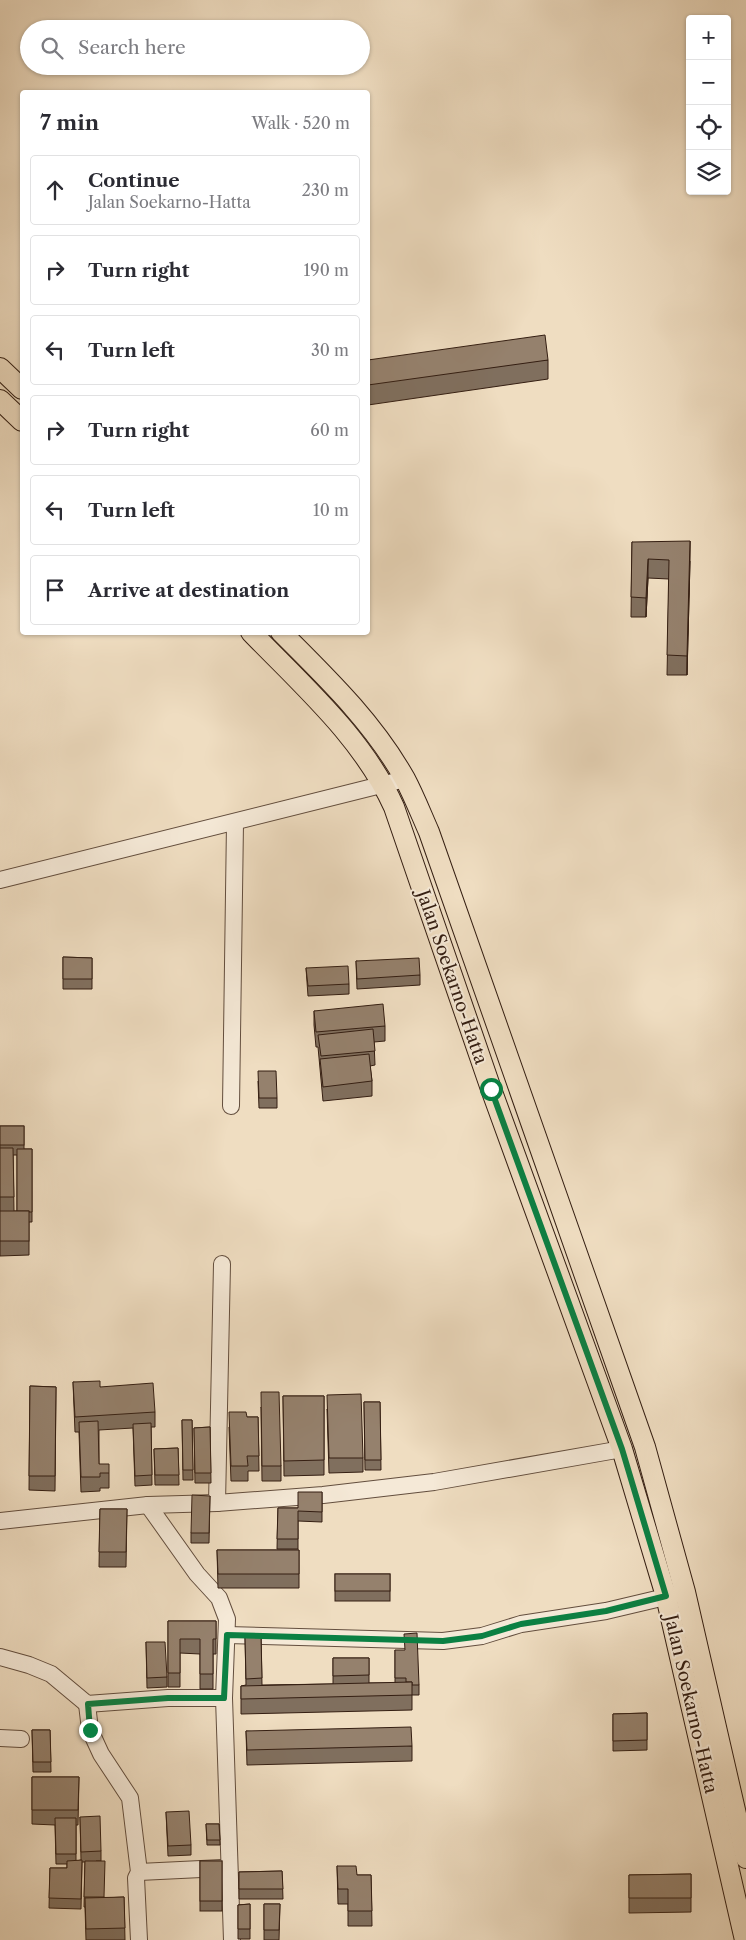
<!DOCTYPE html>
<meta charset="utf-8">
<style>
:root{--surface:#fff;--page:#f7f7f7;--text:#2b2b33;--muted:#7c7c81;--line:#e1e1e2}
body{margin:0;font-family:"Libre Caslon Text",serif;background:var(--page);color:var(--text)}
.controls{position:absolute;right:15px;top:15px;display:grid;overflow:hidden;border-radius:5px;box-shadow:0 1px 4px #0004}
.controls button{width:45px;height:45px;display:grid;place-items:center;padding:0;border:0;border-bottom:1px solid var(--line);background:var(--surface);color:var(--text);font:25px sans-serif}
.stop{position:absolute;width:15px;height:15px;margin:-11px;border:4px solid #0b8043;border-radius:50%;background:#fff}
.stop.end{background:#0b8043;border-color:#fff;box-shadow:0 1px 5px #0008}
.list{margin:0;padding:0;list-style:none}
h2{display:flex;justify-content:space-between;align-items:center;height:65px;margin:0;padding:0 20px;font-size:21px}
h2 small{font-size:16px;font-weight:400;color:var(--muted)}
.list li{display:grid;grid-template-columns:32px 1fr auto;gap:15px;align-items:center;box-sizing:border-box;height:70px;margin:0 10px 10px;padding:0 10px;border:1px solid var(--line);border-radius:5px}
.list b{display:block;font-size:19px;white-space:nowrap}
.list p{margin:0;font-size:16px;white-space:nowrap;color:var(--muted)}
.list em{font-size:16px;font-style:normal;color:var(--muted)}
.icon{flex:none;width:28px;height:28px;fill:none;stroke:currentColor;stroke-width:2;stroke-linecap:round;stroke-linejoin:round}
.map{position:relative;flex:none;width:746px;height:1940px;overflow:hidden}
.search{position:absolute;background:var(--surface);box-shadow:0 1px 4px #0004;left:20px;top:20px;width:350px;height:55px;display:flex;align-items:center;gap:12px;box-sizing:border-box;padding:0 18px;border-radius:28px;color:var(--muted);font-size:19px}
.panel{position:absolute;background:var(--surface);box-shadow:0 1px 4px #0004;left:20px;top:90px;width:350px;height:545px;border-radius:5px}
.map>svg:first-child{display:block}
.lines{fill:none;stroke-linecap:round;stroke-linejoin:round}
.minor-casing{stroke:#634e3e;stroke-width:18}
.major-casing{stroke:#341e12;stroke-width:22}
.minor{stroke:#f5e9d7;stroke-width:16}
.major{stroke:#efddc1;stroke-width:20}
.wall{fill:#806f5e;stroke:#341e12;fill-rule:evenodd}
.shaded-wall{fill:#685a4c;stroke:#341e12}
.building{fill:#95816d;stroke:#341e12}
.route{stroke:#0b8043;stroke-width:6}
.labels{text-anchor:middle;stroke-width:4;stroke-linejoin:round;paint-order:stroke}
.street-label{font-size:18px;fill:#341e12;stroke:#f5e9d7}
</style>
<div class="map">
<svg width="746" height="1940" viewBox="0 0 746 1940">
<rect width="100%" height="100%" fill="#efddc1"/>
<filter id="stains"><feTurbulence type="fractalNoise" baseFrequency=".004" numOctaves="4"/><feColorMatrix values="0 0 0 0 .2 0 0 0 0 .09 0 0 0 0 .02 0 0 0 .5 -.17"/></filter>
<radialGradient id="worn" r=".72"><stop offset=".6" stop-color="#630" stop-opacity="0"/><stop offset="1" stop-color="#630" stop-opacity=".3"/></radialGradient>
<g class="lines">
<g class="minor-casing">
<g id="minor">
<path d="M0,880L405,779"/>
<path d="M231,1106L235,823"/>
<path d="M217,1503L222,1264"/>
<path d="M148,1505L197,1574L219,1598L227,1619L224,1698L232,1940"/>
<path d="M0,1521L148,1505L217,1503L323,1495L434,1482L622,1449"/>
<path d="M227,1635L443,1641L482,1636L521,1624L606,1611L678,1594"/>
<path d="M0,1657L29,1665L51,1674L87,1704L168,1698H224"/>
<path d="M87,1704L90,1730L101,1754L130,1798L139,1872L136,1878L139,1940"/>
<path d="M0,1738L21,1739"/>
<path d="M139,1872L222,1868"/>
</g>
</g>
<g class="major-casing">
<g id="major">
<path d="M0,368L22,389"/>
<path d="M0,400L22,421"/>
<path d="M251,632C303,686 363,738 394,807L491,1089L622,1449L666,1596L745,1940"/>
<path d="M281,632C327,678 373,722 405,779C414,796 421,814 429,832L645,1447L685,1592L746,1858"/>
</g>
</g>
<use href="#minor" class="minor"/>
<use href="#major" class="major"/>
</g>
<g class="wall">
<path d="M368,360H548V379L368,405Z"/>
<path d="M632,542L690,561L687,675H667L669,579L648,578L646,617H631Z"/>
<path d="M63,957L92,958V989H63Z"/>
<path d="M356,961L420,975V985L357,989Z"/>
<path d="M306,968L349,984V994L308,996Z"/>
<path d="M314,1011L385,1026V1041L374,1042L375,1065L370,1066L372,1081V1096L323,1101L318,1047H316L314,1025Z"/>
<path d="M258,1081L277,1098V1108H259Z"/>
<path d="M0,1126H24V1149H32V1222H29V1255L0,1256ZM13,1155H17V1211H14Z"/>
<path d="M73,1382L100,1387L155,1412V1427H151L152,1485L135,1486L133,1428L99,1430V1464L109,1473V1488H100V1491L81,1492L79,1432H75Z"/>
<path d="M30,1386L56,1387L55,1491L29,1490Z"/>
<path d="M283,1396H324V1475L284,1476Z"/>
<path d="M364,1402H380L381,1470H365Z"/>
<path d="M261,1407L281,1466V1481H262Z"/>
<path d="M327,1409L363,1458V1472L329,1473Z"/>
<path d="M247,1417H258L259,1471H248V1481H231L229,1427Z"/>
<path d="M182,1420H192L193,1480H183Z"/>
<path d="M210,1427L211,1483H195L194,1428Z"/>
<path d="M178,1448L179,1485H155L154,1449Z"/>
<path d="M322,1492V1522L298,1521V1549H277L278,1508H298Z"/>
<path d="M210,1496L209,1543H191V1533Z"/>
<path d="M100,1509H127L126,1567H99Z"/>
<path d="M217,1550H299V1588H218Z"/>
<rect x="335" y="1574" width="55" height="27"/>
<path d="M168,1621H216V1654H213V1689H200V1654L180,1653V1687H168Z"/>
<path d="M261,1636L262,1685L333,1684V1658H369V1683H395V1650L419,1685V1695H412V1710L241,1714V1686L246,1685L245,1637Z"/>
<path d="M146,1642L167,1677V1687L147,1688Z"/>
<path d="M647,1713V1750L613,1751V1714Z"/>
<path d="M32,1730H50L51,1772H33Z"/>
<path d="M246,1731L412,1746V1761L247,1765Z"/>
<path d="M32,1777H79L78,1825H76V1861L81,1860L80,1817L101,1851V1861H96L104,1898L124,1897L125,1940H86L85,1907H84L85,1862H82L81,1909L49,1908L50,1868H67V1864H56L55,1825L32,1824Z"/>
<path d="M166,1812L191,1845V1855L168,1856Z"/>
<path d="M206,1824H219L220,1845H207Z"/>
<rect x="200" y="1861" width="22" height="50"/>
<path d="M337,1866L357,1875H371L372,1926H348V1904H338Z"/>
<path d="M282,1871L283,1899H239V1872Z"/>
<path d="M691,1874V1912L629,1913V1875Z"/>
<path d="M250,1904V1939H238V1905Z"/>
<path d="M264,1904H280L279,1940H264Z"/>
</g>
<g class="shaded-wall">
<path d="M690,541V561L687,675V656Z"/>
<path d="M648,559V578L646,617V598Z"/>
</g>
<g class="building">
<path d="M545,335L548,360L368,385V360Z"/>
<path d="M690,541L687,656L667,655L669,560L648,559L646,598L631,597L632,542Z"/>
<path d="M63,957L92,958V979H63Z"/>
<path d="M419,958L420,975L357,979L356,961Z"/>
<path d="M348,966L349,984L308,986L306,968Z"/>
<path d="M383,1004L385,1026L316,1032L314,1011Z"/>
<path d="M373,1029L375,1051L321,1056L318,1035Z"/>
<path d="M369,1054L372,1081L323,1087L320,1059Z"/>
<path d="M258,1071H276L277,1098H259Z"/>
<rect x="0" y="1126" width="24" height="19"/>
<path d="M0,1148H13L14,1197H0Z"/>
<path d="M17,1149H32V1212H29V1211H17Z"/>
<rect x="0" y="1211" width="29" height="30"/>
<path d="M100,1381V1387L153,1383L155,1412L75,1417L73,1382Z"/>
<path d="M30,1386L56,1387L55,1476H29Z"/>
<path d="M261,1392H279L281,1466H262Z"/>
<path d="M361,1394L363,1458H329L327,1395Z"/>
<path d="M283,1396H324V1460L284,1461Z"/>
<path d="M364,1402H380L381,1460H365Z"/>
<path d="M229,1412H246L247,1417H258L259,1456H247L248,1466H231Z"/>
<path d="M182,1420H192L193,1470H183Z"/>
<path d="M98,1421L99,1464H109V1473H100V1477H81L79,1422Z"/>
<path d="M151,1423L152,1475L135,1476L133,1424Z"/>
<path d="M210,1427L211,1473H195L194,1428Z"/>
<path d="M178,1448L179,1475H155L154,1449Z"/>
<path d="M298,1492H322V1512L298,1511V1539H277L278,1508H298Z"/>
<path d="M192,1495L210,1496L209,1533H191Z"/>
<path d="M100,1509H127L126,1552H99Z"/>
<path d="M217,1550H299V1574H218Z"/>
<rect x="335" y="1574" width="55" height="17"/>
<path d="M168,1621H216V1639H213V1674H200V1639H180V1673H168Z"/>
<path d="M417,1633L419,1685H412V1682H406V1678H395V1650H405L404,1634Z"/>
<path d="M261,1636L262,1678L246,1679L245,1637Z"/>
<path d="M146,1642H165L167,1677L147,1678Z"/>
<path d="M333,1658H369V1675L333,1676Z"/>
<path d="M412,1682V1695L241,1699V1686Z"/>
<path d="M647,1713V1740L613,1741V1714Z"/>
<path d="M411,1727L412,1746L247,1750L246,1731Z"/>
<path d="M32,1730H50L51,1762H33Z"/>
<path d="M32,1777H79L78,1810H32Z"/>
<path d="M189,1811L191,1845L168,1846L166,1812Z"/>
<path d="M100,1816L101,1851L81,1852L80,1817Z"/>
<path d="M55,1818H76V1854H56Z"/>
<path d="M206,1824H219L220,1840H207Z"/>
<path d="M82,1860L81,1899L49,1898L50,1868H67V1861Z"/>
<path d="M85,1861H105L104,1897H84Z"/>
<rect x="200" y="1861" width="22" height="40"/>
<path d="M337,1866H356L357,1875H371L372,1911H348V1889H338Z"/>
<path d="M282,1871L283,1889H239V1872Z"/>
<path d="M691,1874V1898H629V1875Z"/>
<path d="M124,1897L125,1928L86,1929L85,1898Z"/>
<path d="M250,1904V1929H238V1905Z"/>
<path d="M264,1904H280L279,1930H264Z"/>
</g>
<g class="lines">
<path class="route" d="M90,1730L88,1704L168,1698H224L227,1635L443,1641L482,1636L521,1624L606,1611L666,1596L622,1449L491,1089"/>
</g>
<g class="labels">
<g class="street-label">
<text transform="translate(452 977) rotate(71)" y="6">Jalan Soekarno-Hatta</text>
<text transform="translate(691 1704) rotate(77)" y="6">Jalan Soekarno-Hatta</text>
</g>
</g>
<rect width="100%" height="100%" filter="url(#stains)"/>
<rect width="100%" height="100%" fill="url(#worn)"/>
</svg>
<div class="controls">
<button>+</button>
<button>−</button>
<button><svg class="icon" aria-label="locate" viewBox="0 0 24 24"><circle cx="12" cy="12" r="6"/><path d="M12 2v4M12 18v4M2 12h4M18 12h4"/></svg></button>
<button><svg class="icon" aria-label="layers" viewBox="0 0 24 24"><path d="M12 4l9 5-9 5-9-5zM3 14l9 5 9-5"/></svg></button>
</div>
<div class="stop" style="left:491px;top:1089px"></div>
<div class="stop end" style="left:90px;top:1730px"></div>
<div class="search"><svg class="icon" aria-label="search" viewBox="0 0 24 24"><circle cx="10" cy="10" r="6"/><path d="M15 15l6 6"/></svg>Search here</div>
<section class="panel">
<h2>7 min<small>Walk · 520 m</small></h2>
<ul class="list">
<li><svg class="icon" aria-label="ahead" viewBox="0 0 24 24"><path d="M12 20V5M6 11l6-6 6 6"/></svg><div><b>Continue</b><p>Jalan Soekarno-Hatta</p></div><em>230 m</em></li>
<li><svg class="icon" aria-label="right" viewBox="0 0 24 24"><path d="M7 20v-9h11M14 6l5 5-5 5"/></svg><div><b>Turn right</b></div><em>190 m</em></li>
<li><svg class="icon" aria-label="left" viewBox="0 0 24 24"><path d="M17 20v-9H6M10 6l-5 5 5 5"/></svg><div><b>Turn left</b></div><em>30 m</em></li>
<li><svg class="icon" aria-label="right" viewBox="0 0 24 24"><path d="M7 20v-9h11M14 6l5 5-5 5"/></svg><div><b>Turn right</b></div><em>60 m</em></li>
<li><svg class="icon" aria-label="left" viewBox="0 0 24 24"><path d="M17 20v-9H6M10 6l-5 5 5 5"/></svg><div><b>Turn left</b></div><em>10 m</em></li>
<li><svg class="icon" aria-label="arrive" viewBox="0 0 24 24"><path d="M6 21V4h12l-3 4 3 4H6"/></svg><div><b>Arrive at destination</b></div></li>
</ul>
</section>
</div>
